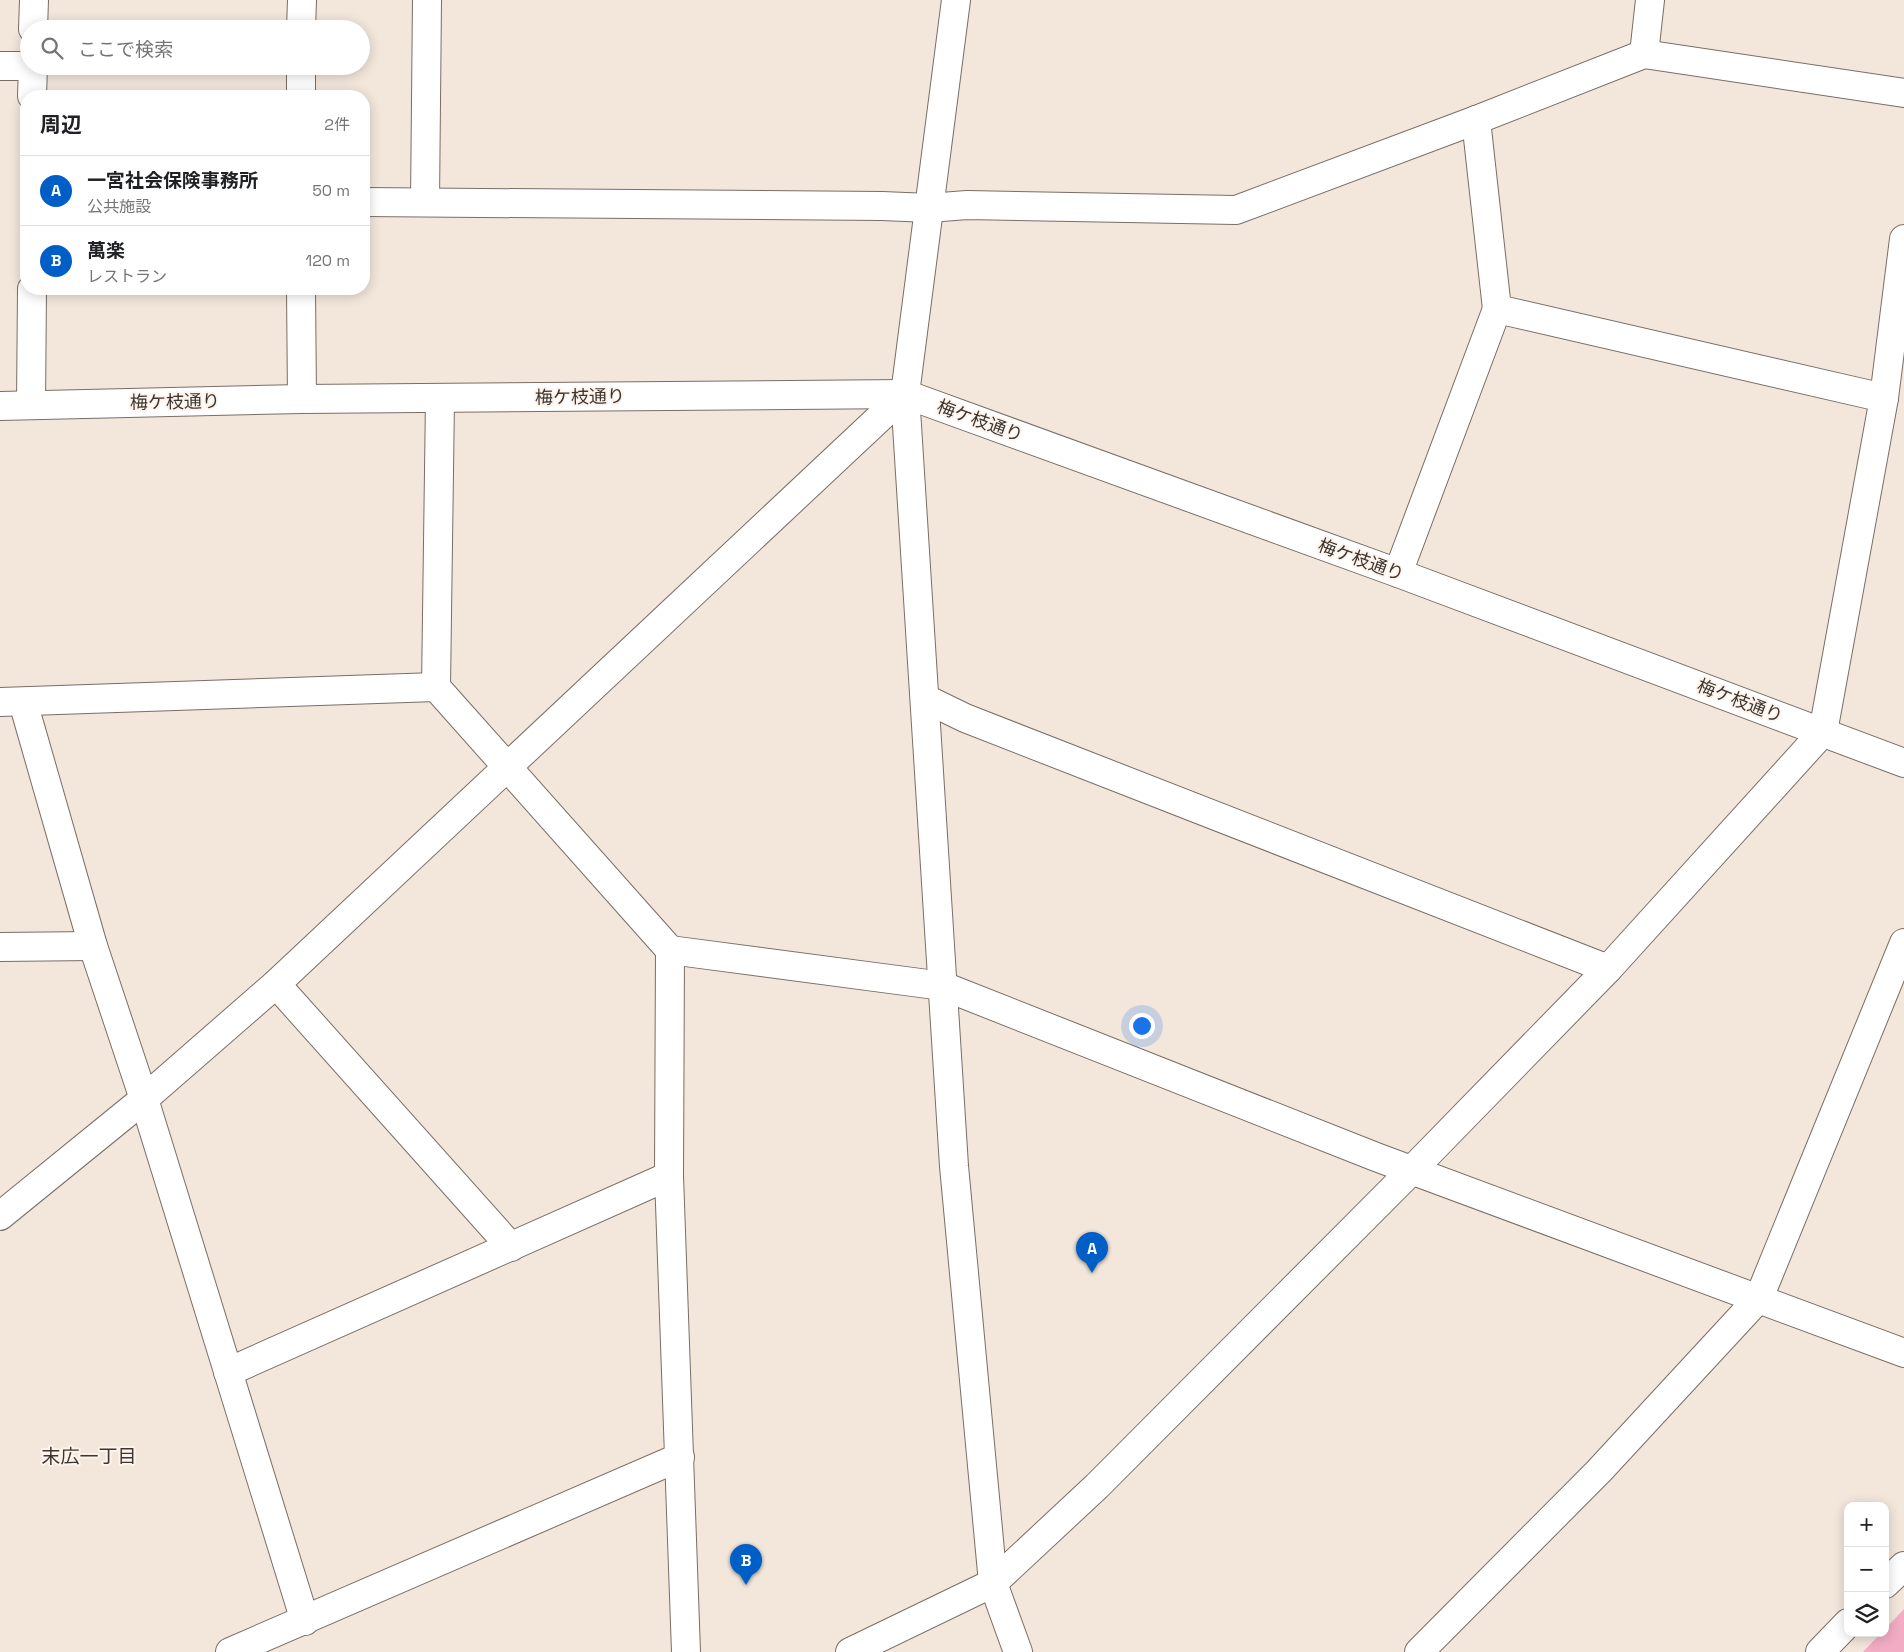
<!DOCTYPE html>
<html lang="ja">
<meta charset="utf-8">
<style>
:root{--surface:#fff;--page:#f2f2f2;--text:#202124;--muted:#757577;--line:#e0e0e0;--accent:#005ec7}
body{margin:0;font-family:"Space Grotesk","Noto Sans JP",sans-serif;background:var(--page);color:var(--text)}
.controls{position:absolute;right:15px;bottom:15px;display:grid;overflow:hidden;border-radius:10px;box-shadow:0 2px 12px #0003}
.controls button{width:45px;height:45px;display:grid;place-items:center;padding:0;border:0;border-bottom:1px solid var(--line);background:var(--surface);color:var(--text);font:25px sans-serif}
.you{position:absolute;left:1141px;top:1025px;width:18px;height:18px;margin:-12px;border:4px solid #fff;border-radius:50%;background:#1a73e8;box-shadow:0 0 0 8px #1a73e833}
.badge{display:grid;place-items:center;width:32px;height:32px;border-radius:50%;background:var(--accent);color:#fff;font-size:16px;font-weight:700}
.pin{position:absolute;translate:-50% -41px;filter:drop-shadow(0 1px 2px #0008)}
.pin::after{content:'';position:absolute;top:26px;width:18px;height:15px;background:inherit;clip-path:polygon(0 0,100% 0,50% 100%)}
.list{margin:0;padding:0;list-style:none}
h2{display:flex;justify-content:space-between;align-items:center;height:65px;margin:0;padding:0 20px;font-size:21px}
h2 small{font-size:16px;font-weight:400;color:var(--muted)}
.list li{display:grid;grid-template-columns:32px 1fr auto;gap:15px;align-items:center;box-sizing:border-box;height:70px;padding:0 20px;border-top:1px solid var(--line)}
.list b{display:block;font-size:19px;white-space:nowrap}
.list p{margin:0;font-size:16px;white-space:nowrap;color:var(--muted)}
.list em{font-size:16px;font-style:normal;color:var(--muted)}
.icon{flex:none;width:28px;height:28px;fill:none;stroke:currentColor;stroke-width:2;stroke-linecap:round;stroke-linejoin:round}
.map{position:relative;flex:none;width:1904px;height:1652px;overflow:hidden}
.search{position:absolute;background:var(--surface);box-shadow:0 2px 12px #0003;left:20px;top:20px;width:350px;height:55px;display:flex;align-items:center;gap:12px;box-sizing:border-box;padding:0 18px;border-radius:28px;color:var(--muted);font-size:19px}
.panel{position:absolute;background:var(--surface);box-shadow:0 2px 12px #0003;left:20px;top:90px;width:350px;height:205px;border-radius:20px}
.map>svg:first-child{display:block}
.green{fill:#f2acc4}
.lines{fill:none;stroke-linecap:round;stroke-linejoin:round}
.street-casing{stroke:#796e65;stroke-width:30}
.secondary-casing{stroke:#796e65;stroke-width:30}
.street{stroke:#fff;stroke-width:28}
.secondary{stroke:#fff;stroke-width:28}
.labels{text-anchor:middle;stroke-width:4;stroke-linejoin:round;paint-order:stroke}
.street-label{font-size:18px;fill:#3b3632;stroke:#fff4ec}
.neighbourhood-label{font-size:19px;fill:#3b3632;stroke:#fff4ec}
</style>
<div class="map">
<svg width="1904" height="1652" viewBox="0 0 1904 1652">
<rect width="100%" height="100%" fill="#f3e7dc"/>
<path class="green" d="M1904,1609V1652H1863L1881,1633H1885V1629Z"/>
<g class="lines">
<g class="street-casing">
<g id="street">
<path d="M33,29L34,0"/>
<path d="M301,29L302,0"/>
<path d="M1644,54L1650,0"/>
<path d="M0,66H29"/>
<path d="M32,96L33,66"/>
<path d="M301,96V66"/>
<path d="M1476,120L1497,309L1884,398"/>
<path d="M364,202L882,206L929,208L967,205L1236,210L1476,120L1644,54L1904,93"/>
<path d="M425,202L427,0"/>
<path d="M301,289L302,399"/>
<path d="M31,405L32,289"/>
<path d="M1398,573L1497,309"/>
<path d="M436,687L440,399"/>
<path d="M926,699L965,718L1608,969"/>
<path d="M0,702L436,687L670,950L669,1176L686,1652"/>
<path d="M23,702L93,946L144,1099L305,1621"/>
<path d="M0,947L93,946"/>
<path d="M670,950L943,986L1376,1157L1904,1353"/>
<path d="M276,984L511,1247"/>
<path d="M0,1216L144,1099L276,984L905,394"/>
<path d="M228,1372L669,1176"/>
<path d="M1885,1584L1904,1566"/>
<path d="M230,1652L680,1457"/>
<path d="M1419,1652L1599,1471L1759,1298L1904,943"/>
<path d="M1820,1652L1848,1623"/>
</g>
</g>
<g class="secondary-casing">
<g id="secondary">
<path d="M956,0L905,394L954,1166L993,1583L1018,1652"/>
<path d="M0,406L302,399L905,394L1398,573L1904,763"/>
<path d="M850,1652L993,1583L1097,1486L1411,1171L1608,969L1823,732L1884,398L1904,239"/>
</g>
</g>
<use href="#street" class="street"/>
<use href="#secondary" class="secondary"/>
</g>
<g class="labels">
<g class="street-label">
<text transform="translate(580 397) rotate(-1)" y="6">梅ケ枝通り</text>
<text transform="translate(175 402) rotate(-1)" y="6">梅ケ枝通り</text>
<text transform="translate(980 421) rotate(20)" y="6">梅ケ枝通り</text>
<text transform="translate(1361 560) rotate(20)" y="6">梅ケ枝通り</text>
<text transform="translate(1740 701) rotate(21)" y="6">梅ケ枝通り</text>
</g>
<g class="neighbourhood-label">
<text x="89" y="1463">末広一丁目</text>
</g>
</g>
</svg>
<div class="controls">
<button>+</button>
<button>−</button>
<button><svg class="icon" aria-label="layers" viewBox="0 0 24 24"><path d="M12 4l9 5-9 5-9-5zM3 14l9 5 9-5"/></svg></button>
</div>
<div class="you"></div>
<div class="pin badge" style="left:1092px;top:1273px">A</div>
<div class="pin badge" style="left:746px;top:1585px">B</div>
<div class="search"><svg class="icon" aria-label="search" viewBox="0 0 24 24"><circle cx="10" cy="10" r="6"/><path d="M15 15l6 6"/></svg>ここで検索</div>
<section class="panel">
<h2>周辺<small>2件</small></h2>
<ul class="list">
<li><span class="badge">A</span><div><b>一宮社会保険事務所</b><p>公共施設</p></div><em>50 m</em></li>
<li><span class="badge">B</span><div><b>萬楽</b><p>レストラン</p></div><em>120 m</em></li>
</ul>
</section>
</div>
